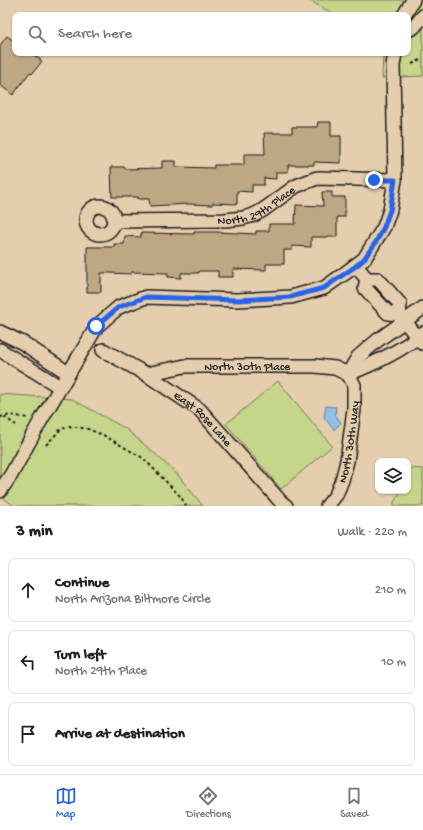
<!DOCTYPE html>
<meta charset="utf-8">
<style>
:root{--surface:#fff;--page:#f6f6f6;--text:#202124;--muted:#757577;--line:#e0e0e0;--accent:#2563eb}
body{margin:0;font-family:"Gochi Hand",sans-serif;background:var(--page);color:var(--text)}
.controls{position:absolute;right:12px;bottom:12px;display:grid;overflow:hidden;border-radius:8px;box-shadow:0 1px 3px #0004}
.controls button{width:36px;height:36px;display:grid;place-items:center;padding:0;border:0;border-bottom:1px solid var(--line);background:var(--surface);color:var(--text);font:20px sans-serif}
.stop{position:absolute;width:12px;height:12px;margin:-9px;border:3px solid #2563eb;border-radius:50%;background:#fff}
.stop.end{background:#2563eb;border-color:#fff;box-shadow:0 1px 4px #0008}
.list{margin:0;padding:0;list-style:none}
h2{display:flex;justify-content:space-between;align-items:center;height:52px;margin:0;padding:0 16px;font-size:17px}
h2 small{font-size:13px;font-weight:400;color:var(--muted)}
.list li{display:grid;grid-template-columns:26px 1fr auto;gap:12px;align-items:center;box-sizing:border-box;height:64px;margin:0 8px 8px;padding:0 8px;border:1px solid var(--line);border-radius:8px}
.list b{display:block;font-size:15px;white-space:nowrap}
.list p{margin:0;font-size:13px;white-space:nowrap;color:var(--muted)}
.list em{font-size:13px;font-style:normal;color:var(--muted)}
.icon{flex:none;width:22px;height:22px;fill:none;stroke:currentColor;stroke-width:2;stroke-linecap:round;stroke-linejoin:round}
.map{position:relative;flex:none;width:423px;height:506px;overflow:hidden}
.search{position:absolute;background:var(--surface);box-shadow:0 1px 3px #0004;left:12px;right:12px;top:12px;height:44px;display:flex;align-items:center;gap:10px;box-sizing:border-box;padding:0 14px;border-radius:8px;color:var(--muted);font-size:15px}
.sheet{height:268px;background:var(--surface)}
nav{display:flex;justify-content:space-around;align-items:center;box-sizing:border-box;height:56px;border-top:1px solid var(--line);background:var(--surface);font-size:11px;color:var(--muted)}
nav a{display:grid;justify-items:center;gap:2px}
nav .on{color:var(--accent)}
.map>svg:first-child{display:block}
.green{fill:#c5d58a;stroke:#707853}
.water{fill:#92bfec;stroke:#637e99}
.building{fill:#bda883;stroke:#1c1c1c}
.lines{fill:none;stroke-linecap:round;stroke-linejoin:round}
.minor-casing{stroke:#1c1c1c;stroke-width:16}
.path{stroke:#1c1c1c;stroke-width:2;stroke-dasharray:3 3;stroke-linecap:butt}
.minor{stroke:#e5ceae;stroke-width:13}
.minor-bridge-casing{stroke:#1c1c1c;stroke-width:16;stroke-linecap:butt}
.minor-bridge{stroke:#e5ceae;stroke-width:13}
.route{stroke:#2563eb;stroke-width:5}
.labels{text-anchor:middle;stroke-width:4;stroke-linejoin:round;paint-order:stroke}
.street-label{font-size:12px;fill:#1c1c1c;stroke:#e5ceae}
</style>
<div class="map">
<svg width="423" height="506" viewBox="0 0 423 506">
<rect width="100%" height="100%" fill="#e5ceae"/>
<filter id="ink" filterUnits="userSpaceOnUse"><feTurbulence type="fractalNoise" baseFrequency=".025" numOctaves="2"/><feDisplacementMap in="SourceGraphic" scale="8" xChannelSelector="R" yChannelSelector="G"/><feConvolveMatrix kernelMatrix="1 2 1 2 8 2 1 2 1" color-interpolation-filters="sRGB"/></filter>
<g filter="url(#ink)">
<g class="green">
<path d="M309,0H423V76L382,78L383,53H408V15H335Z"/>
<path d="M278,381L332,446L281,489L226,424Z"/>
<path d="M0,394L72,399L126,429L153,452L177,474L203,506H14L0,495Z"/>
<path d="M408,468L423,469V506H394V502L401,491H408Z"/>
</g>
<path class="water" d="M326,406L336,407L335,414L341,423L334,430L324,417Z"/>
<g class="building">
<path d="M7,36L15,42V53H31L42,61L32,74L30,72L13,95L0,85V45Z"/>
<path d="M318,122H331V136H341V163L314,162V165H288V172H276V179L264,178V185H252V192L237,191V204L212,203V205L189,204L150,206L149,199H138V197H112L111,167H125V169L162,168V161H176V167L214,168V165H244V154H265L264,133H292V127H317Z"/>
<path d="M322,192H332V197H345V217H337V237H311V247L292,246V250H284V264H266V270L233,269V277H218V271H199V273H181V278L168,277V273L131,272V274L110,273H101V292H87V247H114V244H124L125,236L141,237V233L194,234V232H217L256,234V231H269V224H295L296,205L323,206Z"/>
</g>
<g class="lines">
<g class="minor-casing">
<g id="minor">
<path d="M404,15L413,0"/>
<path d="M408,30L414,27L423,16"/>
<circle cx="100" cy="220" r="14"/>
<path id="s1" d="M114,221L225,220L243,218L254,215L263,210L296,186L317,178L395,180"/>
<path d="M356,266L367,279H378L400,304L399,314L422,343"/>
<path d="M367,279L365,288L388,313L399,314"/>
<path d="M0,332L23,343L68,373"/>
<path d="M0,350L60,387"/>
<path id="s2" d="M103,350L146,374L200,410L281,502L286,506"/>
<path id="s3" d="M146,374L185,366H315L335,368L348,374C374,364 401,351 423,333"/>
<path d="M348,374L358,357L378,340L423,308"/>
<path d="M41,420L97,326L119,307L146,297L237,300L291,297L324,288L344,274L364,259L384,227L390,210L395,180L393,65L395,53"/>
<path d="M0,491L11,475L30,440"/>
<path id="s4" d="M327,506L336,495L342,480L347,461L354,409V385L348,374"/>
</g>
</g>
<g class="path">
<path d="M412,64L423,59"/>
<path d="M0,417L11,415L28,418"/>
<path d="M4,417L16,425"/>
<path d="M46,445L60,430L69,426L88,429L105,436L143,458L181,497L186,506"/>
</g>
<use href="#minor" class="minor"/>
<g class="minor-bridge-casing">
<path id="minor-bridge" d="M30,440L41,420"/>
</g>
<use href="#minor-bridge" class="minor-bridge"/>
</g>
</g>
<g class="lines" filter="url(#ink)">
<path class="route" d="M96,326L119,307L146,297L237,300L290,297L324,288L356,266L364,259L376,242L384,227L390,210L395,180H374"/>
</g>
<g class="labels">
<g class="street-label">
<text dy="4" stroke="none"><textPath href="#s1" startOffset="146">North 29th Place</textPath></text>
<text dy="4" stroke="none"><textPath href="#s3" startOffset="102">North 30th Place</textPath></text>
<text dy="4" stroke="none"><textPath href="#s2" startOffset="122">East Rose Lane</textPath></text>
<text dy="4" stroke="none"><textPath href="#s4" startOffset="69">North 30th Way</textPath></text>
</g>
</g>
</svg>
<div class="controls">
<button><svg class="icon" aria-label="layers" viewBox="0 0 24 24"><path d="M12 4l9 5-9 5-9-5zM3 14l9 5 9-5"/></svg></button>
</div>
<div class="stop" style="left:96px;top:326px"></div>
<div class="stop end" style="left:374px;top:180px"></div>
<div class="search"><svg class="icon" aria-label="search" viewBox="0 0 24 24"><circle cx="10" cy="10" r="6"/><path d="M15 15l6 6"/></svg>Search here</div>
</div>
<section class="sheet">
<h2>3 min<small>Walk · 220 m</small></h2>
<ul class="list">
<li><svg class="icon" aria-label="ahead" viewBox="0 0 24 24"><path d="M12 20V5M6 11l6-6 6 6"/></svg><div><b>Continue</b><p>North Arizona Biltmore Circle</p></div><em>210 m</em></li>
<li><svg class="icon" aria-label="left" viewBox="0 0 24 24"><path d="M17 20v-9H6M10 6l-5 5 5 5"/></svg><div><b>Turn left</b><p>North 29th Place</p></div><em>10 m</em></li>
<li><svg class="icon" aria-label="arrive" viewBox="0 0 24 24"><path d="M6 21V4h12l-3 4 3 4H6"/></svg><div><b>Arrive at destination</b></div></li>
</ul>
</section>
<nav>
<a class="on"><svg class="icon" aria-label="map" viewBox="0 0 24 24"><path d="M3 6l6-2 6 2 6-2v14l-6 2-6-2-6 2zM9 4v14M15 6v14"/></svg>Map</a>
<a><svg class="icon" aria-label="directions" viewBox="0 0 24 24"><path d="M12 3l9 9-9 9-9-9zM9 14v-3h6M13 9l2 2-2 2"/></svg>Directions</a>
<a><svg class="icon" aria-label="saved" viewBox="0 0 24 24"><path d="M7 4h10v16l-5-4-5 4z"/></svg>Saved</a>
</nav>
